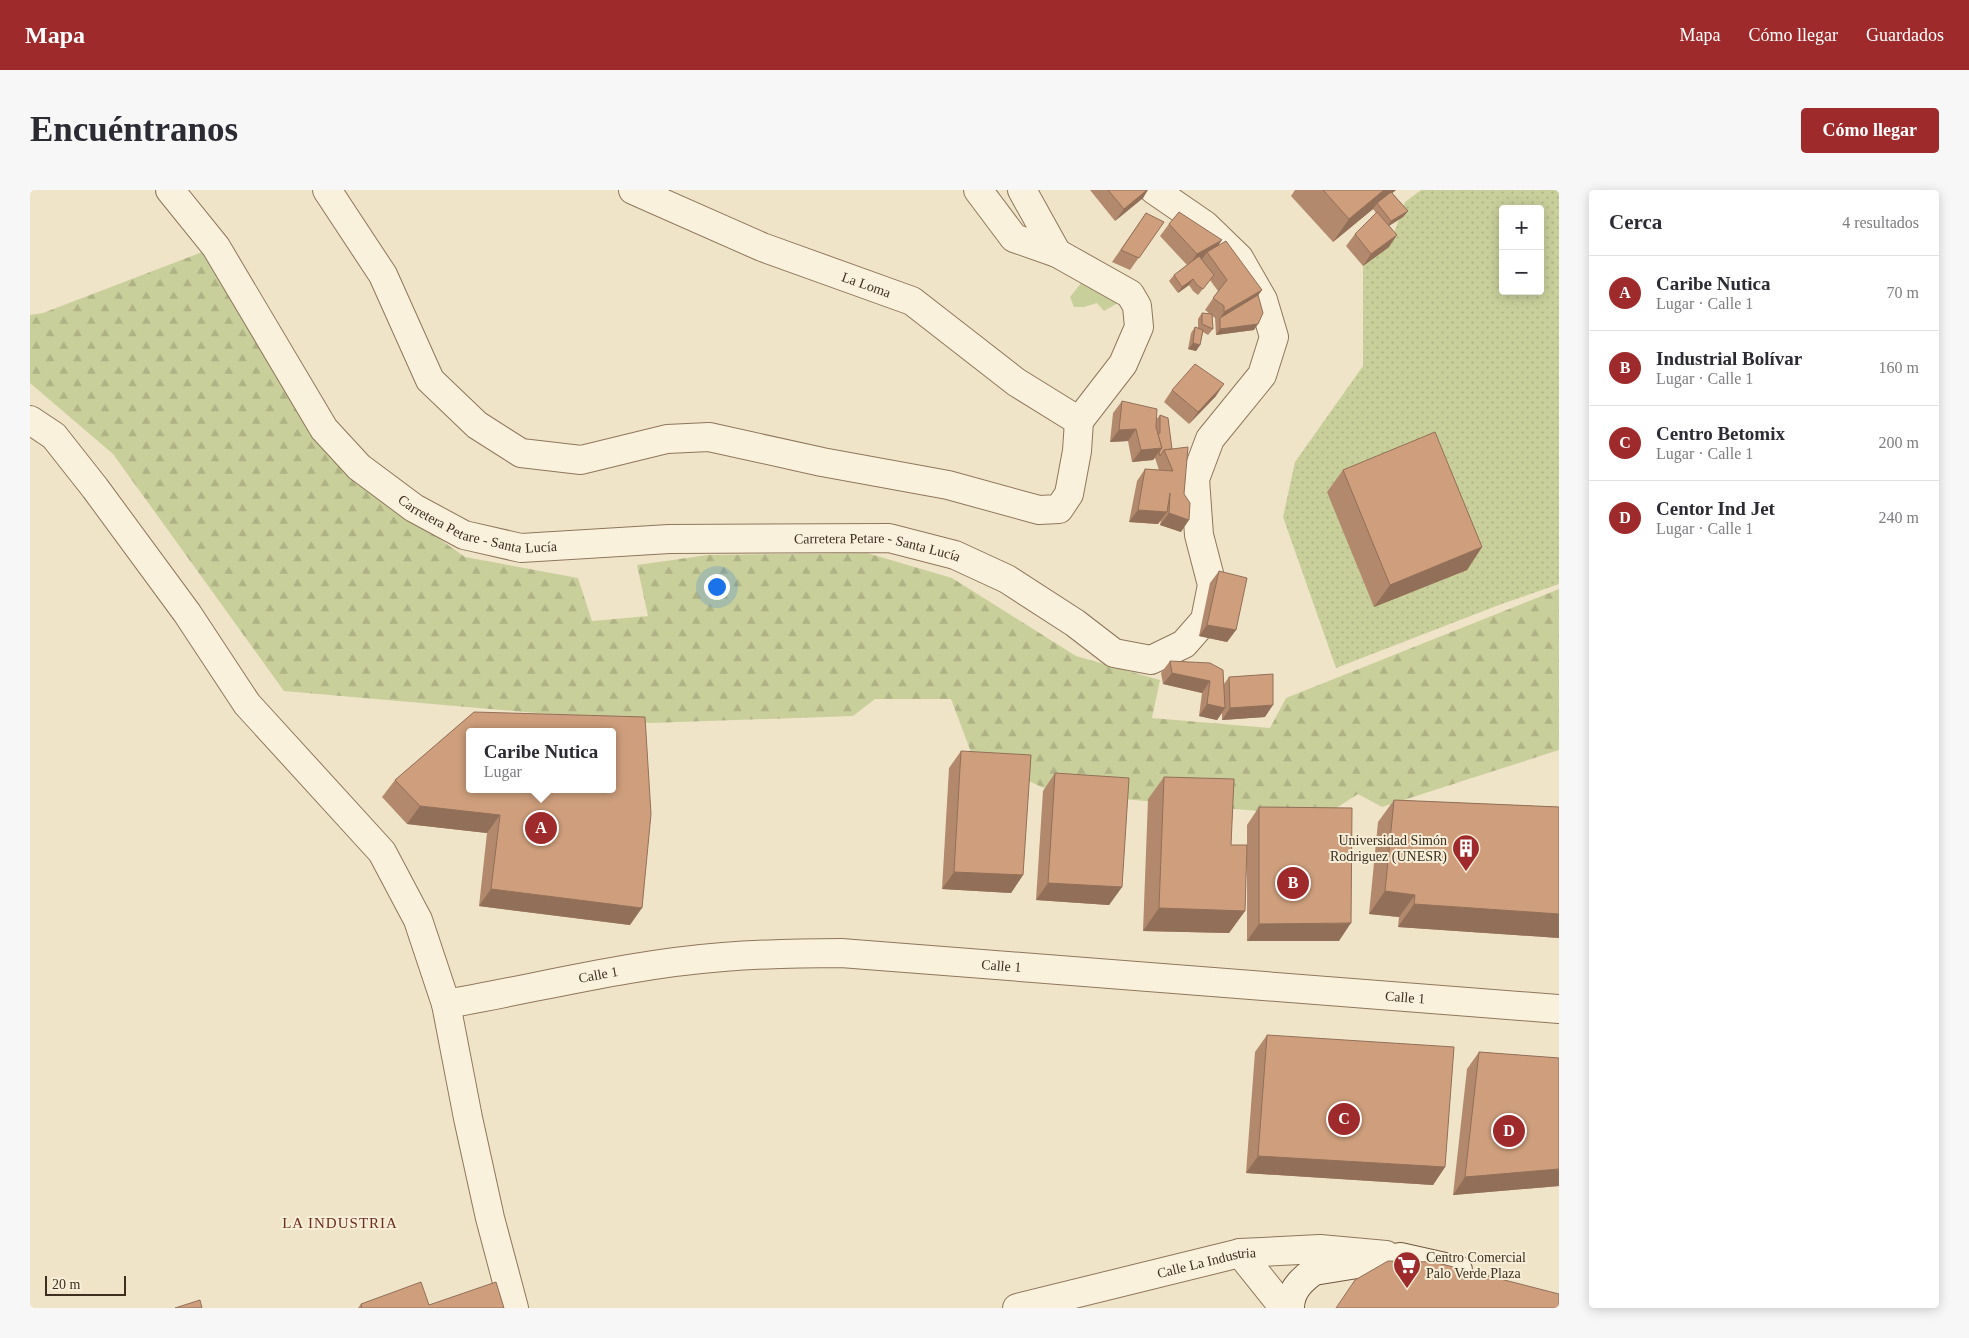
<!DOCTYPE html>
<html lang="es">
<meta charset="utf-8">
<style>
:root{--surface:#fff;--page:#f7f7f7;--text:#2b2b33;--muted:#7c7c81;--line:#e1e1e2;--accent:#9e2a2b}
body{margin:0;font-family:"Times New Roman",serif;background:var(--page);color:var(--text)}
.controls{position:absolute;right:15px;top:15px;display:grid;overflow:hidden;border-radius:5px;box-shadow:0 2px 12px #0003}
.controls button{width:45px;height:45px;display:grid;place-items:center;padding:0;border:0;border-bottom:1px solid var(--line);background:var(--surface);color:var(--text);font:25px sans-serif}
.scale{position:absolute;left:15px;bottom:12px;width:81px;box-sizing:border-box;padding-left:5px;border:2px solid #3d2e20;border-top:0;font-size:14px;line-height:18px;white-space:nowrap;color:#3d2e20;-webkit-text-stroke:4px #f7eed8;paint-order:stroke}
.you{position:absolute;left:686px;top:396px;width:18px;height:18px;margin:-12px;border:4px solid #fff;border-radius:50%;background:#1a73e8;box-shadow:0 0 0 8px #1a73e833}
.badge{display:grid;place-items:center;width:32px;height:32px;border-radius:50%;background:var(--accent);color:#fff;font-size:16px;font-weight:700}
.pin{position:absolute;translate:-50% -50%;border:2px solid #fff;box-shadow:0 1px 5px #0006}
.popup{position:absolute;left:436px;top:538px;width:150px;height:65px;box-sizing:border-box;display:grid;place-content:center;border-radius:5px;background:var(--surface);filter:drop-shadow(0 1px 4px #0005);font-size:16px;white-space:nowrap;color:var(--muted)}
.popup b{font-size:19px;color:var(--text)}
.popup::after{content:'';position:absolute;left:50%;top:100%;margin-left:-10px;border:10px solid transparent;border-top-color:var(--surface)}
.list{margin:0;padding:0;list-style:none}
h2{display:flex;justify-content:space-between;align-items:center;height:65px;margin:0;padding:0 20px;font-size:21px}
h2 small{font-size:16px;font-weight:400;color:var(--muted)}
.list li{display:grid;grid-template-columns:32px 1fr auto;gap:15px;align-items:center;box-sizing:border-box;height:75px;padding:0 20px;border-top:1px solid var(--line)}
.list b{display:block;font-size:19px;white-space:nowrap}
.list p{margin:0;font-size:16px;white-space:nowrap;color:var(--muted)}
.list em{font-size:16px;font-style:normal;color:var(--muted)}
.map{position:relative;flex:none;width:1529px;height:1118px;overflow:hidden;border-radius:5px}
header{display:flex;align-items:center;gap:30px;box-sizing:border-box;height:70px;padding:0 25px;background:var(--accent);color:#fff}
header strong{font-size:24px}
nav{display:flex;gap:28px;margin-inline-start:auto;font-size:18px}
.intro{display:flex;align-items:center;justify-content:space-between;box-sizing:border-box;height:120px;padding:0 30px}
h1{margin:0;font-size:35px}
.button{padding:12px 22px;border-radius:5px;background:var(--accent);color:#fff;font-size:18px;font-weight:700}
main{display:flex;gap:30px;padding:0 30px}
aside{flex:1;background:var(--surface);border-radius:5px;box-shadow:0 2px 12px #0003}
.map>svg:first-child{display:block}
.grass{fill:url(#grass-dots);fill-rule:evenodd}
.forest{fill:url(#forest-firs)}
.park{fill:#c9cf9b}
.lines{fill:none;stroke-linecap:round;stroke-linejoin:round}
.street-casing{stroke:#8d765c;stroke-width:30}
.secondary-casing{stroke:#6f573f;stroke-width:30}
.street{stroke:#faf1dc;stroke-width:28}
.secondary{stroke:#faf1dc;stroke-width:28}
.wall{fill:#b2896c}
.shaded-wall{fill:#916f58}
.building{fill:#cf9f7d;stroke:#916f58;fill-rule:evenodd}
.labels{text-anchor:middle;stroke-width:4;stroke-linejoin:round;paint-order:stroke}
.street-label{font-size:14px;fill:#3d2e20;stroke:#f7eed8}
.poi-label{font-size:14px;fill:#3d2e20;stroke:#f7eed8;text-anchor:end}
.neighbourhood-label{font-size:15px;letter-spacing:1px;fill:#6b2e1e;stroke:#f7eed8}
</style>
<header>
<strong>Mapa</strong>
<nav><a>Mapa</a><a>Cómo llegar</a><a>Guardados</a></nav>
</header>
<div class="intro"><h1>Encuéntranos</h1><a class="button">Cómo llegar</a></div>
<main>
<div class="map">
<svg width="1529" height="1118" viewBox="0 0 1529 1118">
<defs>
<pattern id="grass-dots" width="8" height="8" patternUnits="userSpaceOnUse" patternTransform="scale(1.25)"><rect width="8" height="8" fill="#c9cf9b"/><path d="M2 2h.1M6 6h.1" fill="none" stroke="#aeb285" stroke-width="1.8" stroke-linecap="round"/></pattern>
<pattern id="forest-firs" width="22" height="20" patternUnits="userSpaceOnUse" patternTransform="scale(1.25)"><rect width="22" height="20" fill="#c9cf9b"/><path d="M5 1l3.5 6h-7zM16 11l3.5 6h-7z" fill="#aeb285"/></pattern>
</defs>
<rect width="100%" height="100%" fill="#f0e4c8"/>
<path class="grass" d="M1391,0H1529V394L1469,415L1306,478L1253,327L1265,272L1333,176V76L1363,46L1375,12ZM1473,19H1510V101H1473Z"/>
<path class="forest" d="M175,61L339,299L435,367L548,388L562,431L618,426L607,375L678,365L837,363L922,388L1046,466L1130,490L1122,528L1240,538L1256,508L1529,399V560L1352,617L1328,604L1300,622L1263,624L1025,603L942,565L921,509H845L823,526L620,533L254,501L83,264L0,193V125L13,123Z"/>
<path class="park" d="M1055,88L1088,113L1074,121L1067,113L1054,117H1044L1040,107Z"/>
<g class="lines">
<g class="street-casing">
<g id="street">
<path id="s1" d="M140,0L186,57L294,239L329,277L384,318L434,345L491,358L639,349L859,348L925,365L977,389L1045,433L1084,463L1121,470L1154,454L1175,430L1182,395L1169,345L1165,289L1180,249L1232,185L1244,147L1233,110L1209,68L1175,35L1124,0"/>
<path d="M297,0L353,85L400,190L447,235L491,263L551,270L637,249L679,247L792,272L918,295L1009,320L1029,319L1039,304L1047,261L1049,231L1093,174L1109,137L1107,116L1100,104L1027,63L984,48L948,0"/>
<path id="s2" d="M603,0L732,57L882,111L986,192L1049,231"/>
<path d="M992,0L1027,63"/>
<path d="M0,230L24,246L65,298L157,423L217,514L352,662L388,730L416,814L438,928L460,1028L484,1118"/>
<path id="s3" d="M416,814C508,798 600,774 693,767C732,764 772,763 811,763L1529,819"/>
<path d="M1210,1063L1254,1118"/>
<path id="s4" d="M987,1118L1210,1063L1290,1059L1356,1065"/>
</g>
</g>
<g class="secondary-casing">
<path id="secondary" d="M1260,1118C1260,1101 1271,1090 1284,1081L1370,1067L1428,1080"/>
</g>
<use href="#street" class="street"/>
<use href="#secondary" class="secondary"/>
</g>
<g class="wall">
<path d="M1060,0H1117L1113,8L1085,31Z"/>
<path d="M1265,0H1366L1362,3L1378,21L1373,27L1359,36V57L1333,76L1316,56L1325,44L1346,23L1343,19L1303,52L1261,6Z"/>
<path d="M1116,23L1134,32L1100,80L1082,72Z"/>
<path d="M1139,34L1188,56L1232,100L1228,105L1224,140L1186,145L1185,128L1182,126L1183,139L1178,145L1173,142L1170,155L1166,161L1158,159L1161,143L1165,137L1168,138V129L1172,123L1180,124L1175,120L1188,101L1180,90L1168,105L1163,101L1159,95L1148,103L1139,91L1144,85L1157,75L1130,46Z"/>
<path d="M1142,200L1186,206L1159,234L1134,212Z"/>
<path d="M1092,211L1126,230L1130,225L1138,228L1151,342L1130,335L1131,330L1128,334L1099,332L1107,291L1115,279L1129,280L1125,268L1123,270L1102,272L1098,251L1080,252L1083,223Z"/>
<path d="M1313,280L1452,357L1437,380L1344,417L1297,302Z"/>
<path d="M1189,381L1206,440L1197,452L1169,446L1180,393Z"/>
<path d="M1140,471L1194,494L1199,487L1235,527L1192,530V523L1187,530L1169,526L1172,503L1133,494L1131,483Z"/>
<path d="M444,522L600,735L449,716L457,643L377,634L352,607L365,590Z"/>
<path d="M931,561L993,685L981,703L912,699L919,578Z"/>
<path d="M1025,583L1092,697L1079,715L1006,710L1013,601Z"/>
<path d="M1134,587L1201,655H1217V635L1229,617L1309,751H1217V656L1215,721L1199,743L1113,741L1118,609Z"/>
<path d="M1364,610L1529,617V748L1368,737L1369,727L1339,724L1348,632Z"/>
<path d="M1237,845L1415,977L1403,995L1216,983L1225,862Z"/>
<path d="M1449,862L1529,868V996L1423,1005L1437,879Z"/>
<path d="M331,1114L399,1115L474,1118H328Z"/>
</g>
<g class="shaded-wall">
<path d="M1117,0H1118L1113,8L1085,31L1094,19Z"/>
<path d="M1354,0H1366L1348,15L1347,13L1343,19L1303,52L1319,29Z"/>
<path d="M1378,21L1373,27L1357,37L1361,31Z"/>
<path d="M1367,45L1359,57L1333,76L1341,64Z"/>
<path d="M1192,50L1184,62H1177L1173,68L1158,76L1167,64Z"/>
<path d="M1163,89L1159,95L1148,103L1152,97Z"/>
<path d="M1232,100L1224,111L1190,128L1194,122Z"/>
<path d="M1228,134L1224,140L1186,145L1190,139Z"/>
<path d="M1163,153L1170,155L1166,161L1158,159Z"/>
<path d="M1194,194L1186,206L1159,234L1168,222Z"/>
<path d="M1106,239L1098,251L1080,252L1089,240Z"/>
<path d="M1132,258L1123,270L1102,272L1111,260Z"/>
<path d="M1108,320L1137,322L1128,334L1099,332Z"/>
<path d="M1139,323L1159,330L1151,342L1130,335Z"/>
<path d="M1452,357L1437,380L1344,417L1360,395Z"/>
<path d="M1177,435L1206,440L1197,452L1169,446Z"/>
<path d="M1142,483L1180,491L1172,503L1133,494Z"/>
<path d="M1177,514L1195,518L1187,530L1169,526Z"/>
<path d="M1243,515L1235,527L1192,530L1200,518Z"/>
<path d="M390,616L470,625L457,643L377,634Z"/>
<path d="M924,682L993,685L981,703L912,699Z"/>
<path d="M1018,693L1092,697L1079,715L1006,710Z"/>
<path d="M461,699L612,718L600,735L449,716Z"/>
<path d="M1355,701L1385,705L1369,727L1339,724Z"/>
<path d="M1384,714L1529,724V748L1368,737Z"/>
<path d="M1129,718L1215,721L1199,743L1113,741Z"/>
<path d="M1321,733L1309,751H1217L1229,734Z"/>
<path d="M1228,966L1415,977L1403,995L1216,983Z"/>
<path d="M1529,979V996L1423,1005L1435,987Z"/>
</g>
<g class="building">
<path d="M1078,0H1117L1094,19Z"/>
<path d="M1293,0H1354L1319,29Z"/>
<path d="M1361,2L1378,21L1361,31L1347,13Z"/>
<path d="M1149,22L1192,50L1167,64L1139,34Z"/>
<path d="M1347,22L1367,45L1341,64L1325,44Z"/>
<path d="M1116,23L1134,32L1109,68L1091,60Z"/>
<path d="M1196,51L1232,100L1194,122V116L1183,108L1197,90L1177,62Z"/>
<path d="M1169,66L1184,85L1173,99L1167,95L1163,89L1152,97L1144,85Z"/>
<path d="M1228,105L1233,123L1228,134L1190,139V128Z"/>
<path d="M1172,123L1182,124L1183,139L1172,134Z"/>
<path d="M1165,137L1173,140L1170,155L1163,153Z"/>
<path d="M1165,174L1194,194L1168,222L1142,200Z"/>
<path d="M1092,211L1127,219L1126,237L1132,258L1111,260L1106,239L1089,240Z"/>
<path d="M1130,225L1138,228L1142,259L1134,260L1130,266L1129,262L1132,258L1128,244L1130,243Z"/>
<path d="M1405,242L1452,357L1360,395L1313,280Z"/>
<path d="M1158,257L1154,304L1160,313L1159,330L1139,323L1140,303L1137,322L1108,320L1115,279L1143,281L1134,260Z"/>
<path d="M1189,381L1217,388L1206,440L1177,435Z"/>
<path d="M1140,471L1180,473L1193,480L1195,518L1177,514L1180,491L1142,483Z"/>
<path d="M1243,484V515L1200,518L1199,487Z"/>
<path d="M444,522L615,527L621,624L612,718L461,699L470,625L390,616L365,590ZM440,542H582V599H440Z"/>
<path d="M931,561L1001,565L993,685L924,682Z"/>
<path d="M1025,583L1099,588L1092,697L1018,693Z"/>
<path d="M1134,587L1204,589L1201,655H1217L1215,721L1129,718Z"/>
<path d="M1364,610L1529,617V724L1384,714L1385,705L1355,701Z"/>
<path d="M1229,617L1322,618L1321,733L1229,734Z"/>
<path d="M1237,845L1424,857L1415,977L1228,966Z"/>
<path d="M1449,862L1529,868V979L1435,987Z"/>
<path d="M1358,1071L1404,1072L1529,1104V1118H1306L1325,1090Z"/>
<path d="M391,1092L399,1115L466,1092L474,1118H332L331,1114Z"/>
<path d="M170,1110L172,1118H145Z"/>
</g>
<defs>
<g id="building-pin" transform="scale(1.4375)"><path d="M0 17L-7.5 6A9.5 9.5 0 1 1 7.5 6Z" fill="#9e2a2b" stroke="#f7eed8"/><path d="M-4-6H4V6H1V3H-1V6H-4ZM-2.5-4.3h1.7v1.8h-1.7ZM.8-4.3h1.7v1.8H.8ZM-2.5-1h1.7V.8h-1.7ZM.8-1h1.7V.8H.8Z" fill="#fff"/></g>
<g id="supermarket-pin" transform="scale(1.4375)"><path d="M0 17L-7.5 6A9.5 9.5 0 1 1 7.5 6Z" fill="#9e2a2b" stroke="#f7eed8"/><path d="M-6-5.5h2.5l.6 2H6L4.5 2H-2.5L-4.4-4H-6ZM-1.5 3.2a1.3 1.3 0 1 0 .1 0ZM3 3.2a1.3 1.3 0 1 0 .1 0Z" fill="#fff"/></g>
</defs>
<g fill-rule="evenodd">
<use href="#building-pin" x="1436" y="658"/>
<use href="#supermarket-pin" x="1377" y="1075"/>
</g>
<g class="labels">
<g class="street-label">
<text dy="5" stroke="none"><textPath href="#s2" startOffset="252">La Loma</textPath></text>
<text dy="5" stroke="none"><textPath href="#s1" startOffset="472">Carretera Petare - Santa Lucía</textPath></text>
<text dy="5" stroke="none"><textPath href="#s1" startOffset="878">Carretera Petare - Santa Lucía</textPath></text>
<text dy="5" stroke="none"><textPath href="#s3" startOffset="560">Calle 1</textPath></text>
<text dy="5" stroke="none"><textPath href="#s3" startOffset="155">Calle 1</textPath></text>
<text dy="5" stroke="none"><textPath href="#s3" startOffset="965">Calle 1</textPath></text>
<text dy="5" stroke="none"><textPath href="#s4" startOffset="195">Calle La Industria</textPath></text>
</g>
<g class="poi-label">
<text x="1417" y="655">Universidad Simón<tspan x="1417" dy="16">Rodriguez (UNESR)</tspan></text>
<text x="1396" y="1072" text-anchor="start">Centro Comercial<tspan x="1396" dy="16">Palo Verde Plaza</tspan></text>
</g>
<g class="neighbourhood-label">
<text x="310" y="1038">LA INDUSTRIA</text>
</g>
</g>
</svg>
<div class="controls">
<button>+</button>
<button>−</button>
</div>
<div class="scale">20 m</div>
<div class="you"></div>
<div class="pin badge" style="left:511px;top:638px">A</div>
<div class="popup"><b>Caribe Nutica</b>Lugar</div>
<div class="pin badge" style="left:1263px;top:693px">B</div>
<div class="pin badge" style="left:1314px;top:929px">C</div>
<div class="pin badge" style="left:1479px;top:941px">D</div>
</div>
<aside>
<h2>Cerca<small>4 resultados</small></h2>
<ul class="list">
<li><span class="badge">A</span><div><b>Caribe Nutica</b><p>Lugar · Calle 1</p></div><em>70 m</em></li>
<li><span class="badge">B</span><div><b>Industrial Bolívar</b><p>Lugar · Calle 1</p></div><em>160 m</em></li>
<li><span class="badge">C</span><div><b>Centro Betomix</b><p>Lugar · Calle 1</p></div><em>200 m</em></li>
<li><span class="badge">D</span><div><b>Centor Ind Jet</b><p>Lugar · Calle 1</p></div><em>240 m</em></li>
</ul>
</aside>
</main>
